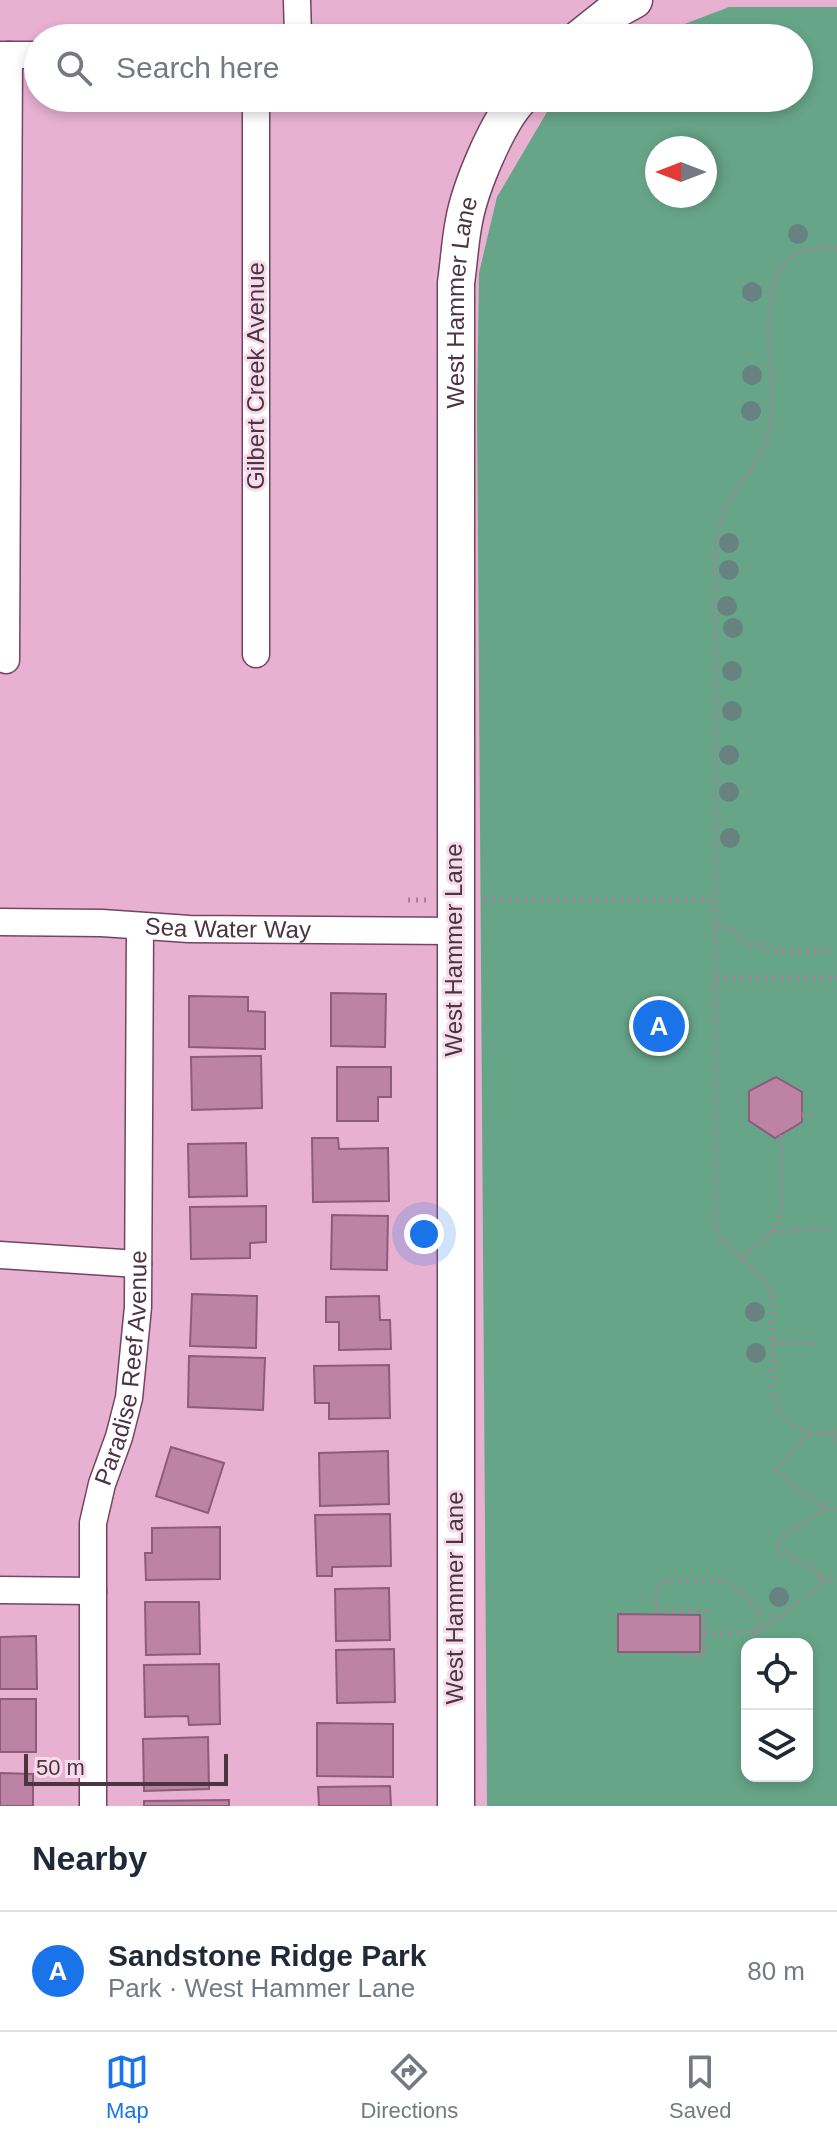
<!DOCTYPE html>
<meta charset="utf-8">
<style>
:root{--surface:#fff;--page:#f6f6f7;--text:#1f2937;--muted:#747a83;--line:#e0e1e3;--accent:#1a73e8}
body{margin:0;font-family:Arial,sans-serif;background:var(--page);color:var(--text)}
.controls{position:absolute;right:24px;bottom:24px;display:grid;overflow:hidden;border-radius:16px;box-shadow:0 4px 12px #0003}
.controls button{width:72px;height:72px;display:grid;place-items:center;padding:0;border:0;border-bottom:2px solid var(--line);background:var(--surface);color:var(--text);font:40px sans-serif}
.compass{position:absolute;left:645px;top:136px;width:72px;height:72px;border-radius:50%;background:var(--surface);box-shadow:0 4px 12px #0003;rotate:270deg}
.scale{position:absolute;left:24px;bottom:20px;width:204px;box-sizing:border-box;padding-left:8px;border:4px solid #4b3541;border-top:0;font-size:22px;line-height:28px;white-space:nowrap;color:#4b3541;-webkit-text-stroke:6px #f8dbeb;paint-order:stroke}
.you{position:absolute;left:424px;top:1234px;width:28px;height:28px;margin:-20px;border:6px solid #fff;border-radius:50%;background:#1a73e8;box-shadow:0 0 0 12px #1a73e833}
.badge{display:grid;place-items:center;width:52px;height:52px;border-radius:50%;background:var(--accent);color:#fff;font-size:26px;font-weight:700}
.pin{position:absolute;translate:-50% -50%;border:4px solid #fff;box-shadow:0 2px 8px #0006}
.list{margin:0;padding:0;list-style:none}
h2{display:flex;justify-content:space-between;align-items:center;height:104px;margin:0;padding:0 32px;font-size:34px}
h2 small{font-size:26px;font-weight:400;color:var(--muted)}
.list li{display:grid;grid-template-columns:52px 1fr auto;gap:24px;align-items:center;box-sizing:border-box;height:120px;padding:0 32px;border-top:2px solid var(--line)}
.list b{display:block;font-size:30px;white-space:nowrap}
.list p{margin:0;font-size:26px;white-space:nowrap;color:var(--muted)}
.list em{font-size:26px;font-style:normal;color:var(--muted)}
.icon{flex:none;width:44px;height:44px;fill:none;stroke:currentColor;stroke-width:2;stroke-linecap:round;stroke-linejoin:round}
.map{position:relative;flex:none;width:837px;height:1806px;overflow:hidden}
.search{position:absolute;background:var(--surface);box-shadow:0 4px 12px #0003;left:24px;right:24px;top:24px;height:88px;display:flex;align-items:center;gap:20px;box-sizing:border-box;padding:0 28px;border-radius:44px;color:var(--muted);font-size:30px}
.sheet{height:224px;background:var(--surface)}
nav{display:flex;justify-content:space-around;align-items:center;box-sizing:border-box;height:112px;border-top:2px solid var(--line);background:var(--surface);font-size:22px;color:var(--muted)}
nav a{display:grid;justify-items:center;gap:4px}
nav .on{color:var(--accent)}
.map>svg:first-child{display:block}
.green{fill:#67a588;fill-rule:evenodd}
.building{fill:#bc83a4;stroke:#8d5c79;stroke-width:2}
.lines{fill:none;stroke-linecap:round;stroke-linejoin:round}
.street-casing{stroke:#734561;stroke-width:29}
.secondary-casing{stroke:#734561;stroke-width:39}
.path{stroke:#aa8098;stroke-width:5;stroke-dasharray:2 6;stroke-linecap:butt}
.street{stroke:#fff;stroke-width:26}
.secondary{stroke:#fff;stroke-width:36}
.tree{fill:#688280}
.labels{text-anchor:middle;stroke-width:6;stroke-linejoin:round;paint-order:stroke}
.street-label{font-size:24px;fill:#4b3541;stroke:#f8dbeb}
</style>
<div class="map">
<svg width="837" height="1806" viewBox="0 0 837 1806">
<rect width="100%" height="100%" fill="#e8b1d1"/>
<path class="green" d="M729,7H837V1806H487L477,409L479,273L497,197L550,107L561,98H799V38H648ZM657,148H705V196H657ZM747,1644H807V1776H747Z"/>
<g class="building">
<path d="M331,993L386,994L385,1047L331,1046Z"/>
<path d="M189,996L248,997V1011L265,1012V1049L189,1047Z"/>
<path d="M261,1056L262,1108L192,1110L191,1057Z"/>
<path d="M337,1067H391V1097H378V1121H337Z"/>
<path d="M776,1077L802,1092V1122L775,1138L749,1121V1091Z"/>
<path d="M312,1138H338L339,1149L388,1148L389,1201L313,1202Z"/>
<path d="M246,1143L247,1196L189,1197L188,1144Z"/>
<path d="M266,1206V1242L250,1243V1258L191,1259L190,1207Z"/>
<path d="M332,1215L388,1216L387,1270L331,1269Z"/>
<path d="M192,1294L257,1296L256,1348L190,1346Z"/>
<path d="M379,1296L380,1320H390L391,1349L339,1350V1322H326V1297Z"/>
<path d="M189,1356L265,1358L263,1410L188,1407Z"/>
<path d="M389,1365L390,1418L329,1419V1403H315L314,1366Z"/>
<path d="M171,1447L224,1463L208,1513L156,1496Z"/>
<path d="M388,1451L389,1504L320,1506L319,1453Z"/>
<path d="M390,1514L391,1566L332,1567V1576H317L315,1515Z"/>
<path d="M220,1527V1579L146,1580L145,1553H152V1528Z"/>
<path d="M389,1588L390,1640L336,1641L335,1589Z"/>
<path d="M145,1602H199L200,1654L146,1655Z"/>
<path d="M618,1614L700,1615V1652H618Z"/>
<path d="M36,1636L37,1689H0V1637Z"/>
<path d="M394,1649L395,1702L337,1703L336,1650Z"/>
<path d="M219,1664L220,1724L189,1725L188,1716L145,1717L144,1665Z"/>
<rect x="0" y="1699" width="36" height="53"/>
<path d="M317,1723L393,1724V1777L317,1776Z"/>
<path d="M208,1737L209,1789L144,1791L143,1739Z"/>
<path d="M0,1773L33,1774V1806H0Z"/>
<path d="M390,1786L391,1806H319L318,1787Z"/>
<path d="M229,1800V1806H144V1801Z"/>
</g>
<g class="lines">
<g class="street-casing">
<g id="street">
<path d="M297,0L298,38"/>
<path d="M0,55H38"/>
<path d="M256,654V98"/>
<path d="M6,660L9,55"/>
<path id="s1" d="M0,922L102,923L189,929L454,931"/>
<path d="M0,1255L138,1264"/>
<path d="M0,1590L93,1591"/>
<path id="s2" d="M93,1806V1523L102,1484L119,1437L129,1398L138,1307L140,926"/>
</g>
</g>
<g class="secondary-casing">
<g id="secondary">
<path d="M580,38L614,11L634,0"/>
<path id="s3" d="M456,1806V283C459,262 460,241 464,221C470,188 497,122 520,98"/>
</g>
</g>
<g class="path">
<path d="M837,248C818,248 793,248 781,266C759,301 776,378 771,419C766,456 742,477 726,506C719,521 718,539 715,555V1222L721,1238L769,1285L773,1301V1394C785,1431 801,1434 837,1432"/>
<path d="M408,900H426"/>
<path d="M484,900H715"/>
<path d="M716,928L731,929C757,958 801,950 837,950"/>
<path d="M716,978H837"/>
<path d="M802,1115L813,1114"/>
<path d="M774,1231L837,1229"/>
<path d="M743,1258L773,1231L781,1214L782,1134"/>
<path d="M773,1343H815"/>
<path d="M830,1432L837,1445"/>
<path d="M825,1508L837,1509"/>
<path d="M821,1578L837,1580"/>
<path d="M704,1633L759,1632L819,1587L821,1578C810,1563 790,1560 776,1546L783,1536L825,1508L775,1471L782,1460L809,1434"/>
<path d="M683,1656H703L704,1610H656L657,1590L665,1580H726L758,1606L759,1644"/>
</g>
<use href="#street" class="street"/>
<use href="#secondary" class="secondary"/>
</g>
<g class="tree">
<circle cx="798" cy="234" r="10"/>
<circle cx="752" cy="292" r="10"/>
<circle cx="752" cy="375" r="10"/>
<circle cx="751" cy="411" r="10"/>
<circle cx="729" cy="543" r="10"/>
<circle cx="729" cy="570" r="10"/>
<circle cx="727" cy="606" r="10"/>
<circle cx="733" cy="628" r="10"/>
<circle cx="732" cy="671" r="10"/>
<circle cx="732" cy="711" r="10"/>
<circle cx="729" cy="755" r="10"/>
<circle cx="729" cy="792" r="10"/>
<circle cx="730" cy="838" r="10"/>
<circle cx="755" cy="1312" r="10"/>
<circle cx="756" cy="1353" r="10"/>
<circle cx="779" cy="1597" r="10"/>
</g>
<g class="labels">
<g class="street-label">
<text dy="8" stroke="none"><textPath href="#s3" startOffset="1504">West Hammer Lane</textPath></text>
<text transform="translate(256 376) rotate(-90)" y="8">Gilbert Creek Avenue</text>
<text dy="8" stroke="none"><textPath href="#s1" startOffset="228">Sea Water Way</textPath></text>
<text transform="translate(454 950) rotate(-90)" y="8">West Hammer Lane</text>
<text dy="8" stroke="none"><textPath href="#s2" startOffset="442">Paradise Reef Avenue</textPath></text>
<text transform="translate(455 1598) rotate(-90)" y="8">West Hammer Lane</text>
</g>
</g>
</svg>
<div class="controls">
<button><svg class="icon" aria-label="locate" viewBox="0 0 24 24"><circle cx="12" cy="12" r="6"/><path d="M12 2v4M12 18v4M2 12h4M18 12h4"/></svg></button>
<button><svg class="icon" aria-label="layers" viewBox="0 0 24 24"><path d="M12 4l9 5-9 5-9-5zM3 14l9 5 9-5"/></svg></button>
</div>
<svg class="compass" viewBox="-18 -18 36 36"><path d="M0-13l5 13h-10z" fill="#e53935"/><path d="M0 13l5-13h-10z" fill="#747a83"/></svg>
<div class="scale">50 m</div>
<div class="you"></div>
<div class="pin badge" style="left:659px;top:1026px">A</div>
<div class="search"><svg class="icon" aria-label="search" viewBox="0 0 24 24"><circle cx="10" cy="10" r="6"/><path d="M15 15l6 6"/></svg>Search here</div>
</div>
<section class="sheet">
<h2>Nearby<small></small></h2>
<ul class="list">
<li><span class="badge">A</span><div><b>Sandstone Ridge Park</b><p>Park · West Hammer Lane</p></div><em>80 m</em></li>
</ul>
</section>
<nav>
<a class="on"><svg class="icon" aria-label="map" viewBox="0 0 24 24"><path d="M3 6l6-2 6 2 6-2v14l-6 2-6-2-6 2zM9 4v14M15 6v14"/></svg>Map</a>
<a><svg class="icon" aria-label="directions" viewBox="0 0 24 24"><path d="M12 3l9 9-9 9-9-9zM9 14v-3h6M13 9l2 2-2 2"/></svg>Directions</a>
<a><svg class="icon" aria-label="saved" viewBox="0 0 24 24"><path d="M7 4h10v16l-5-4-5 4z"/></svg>Saved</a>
</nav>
